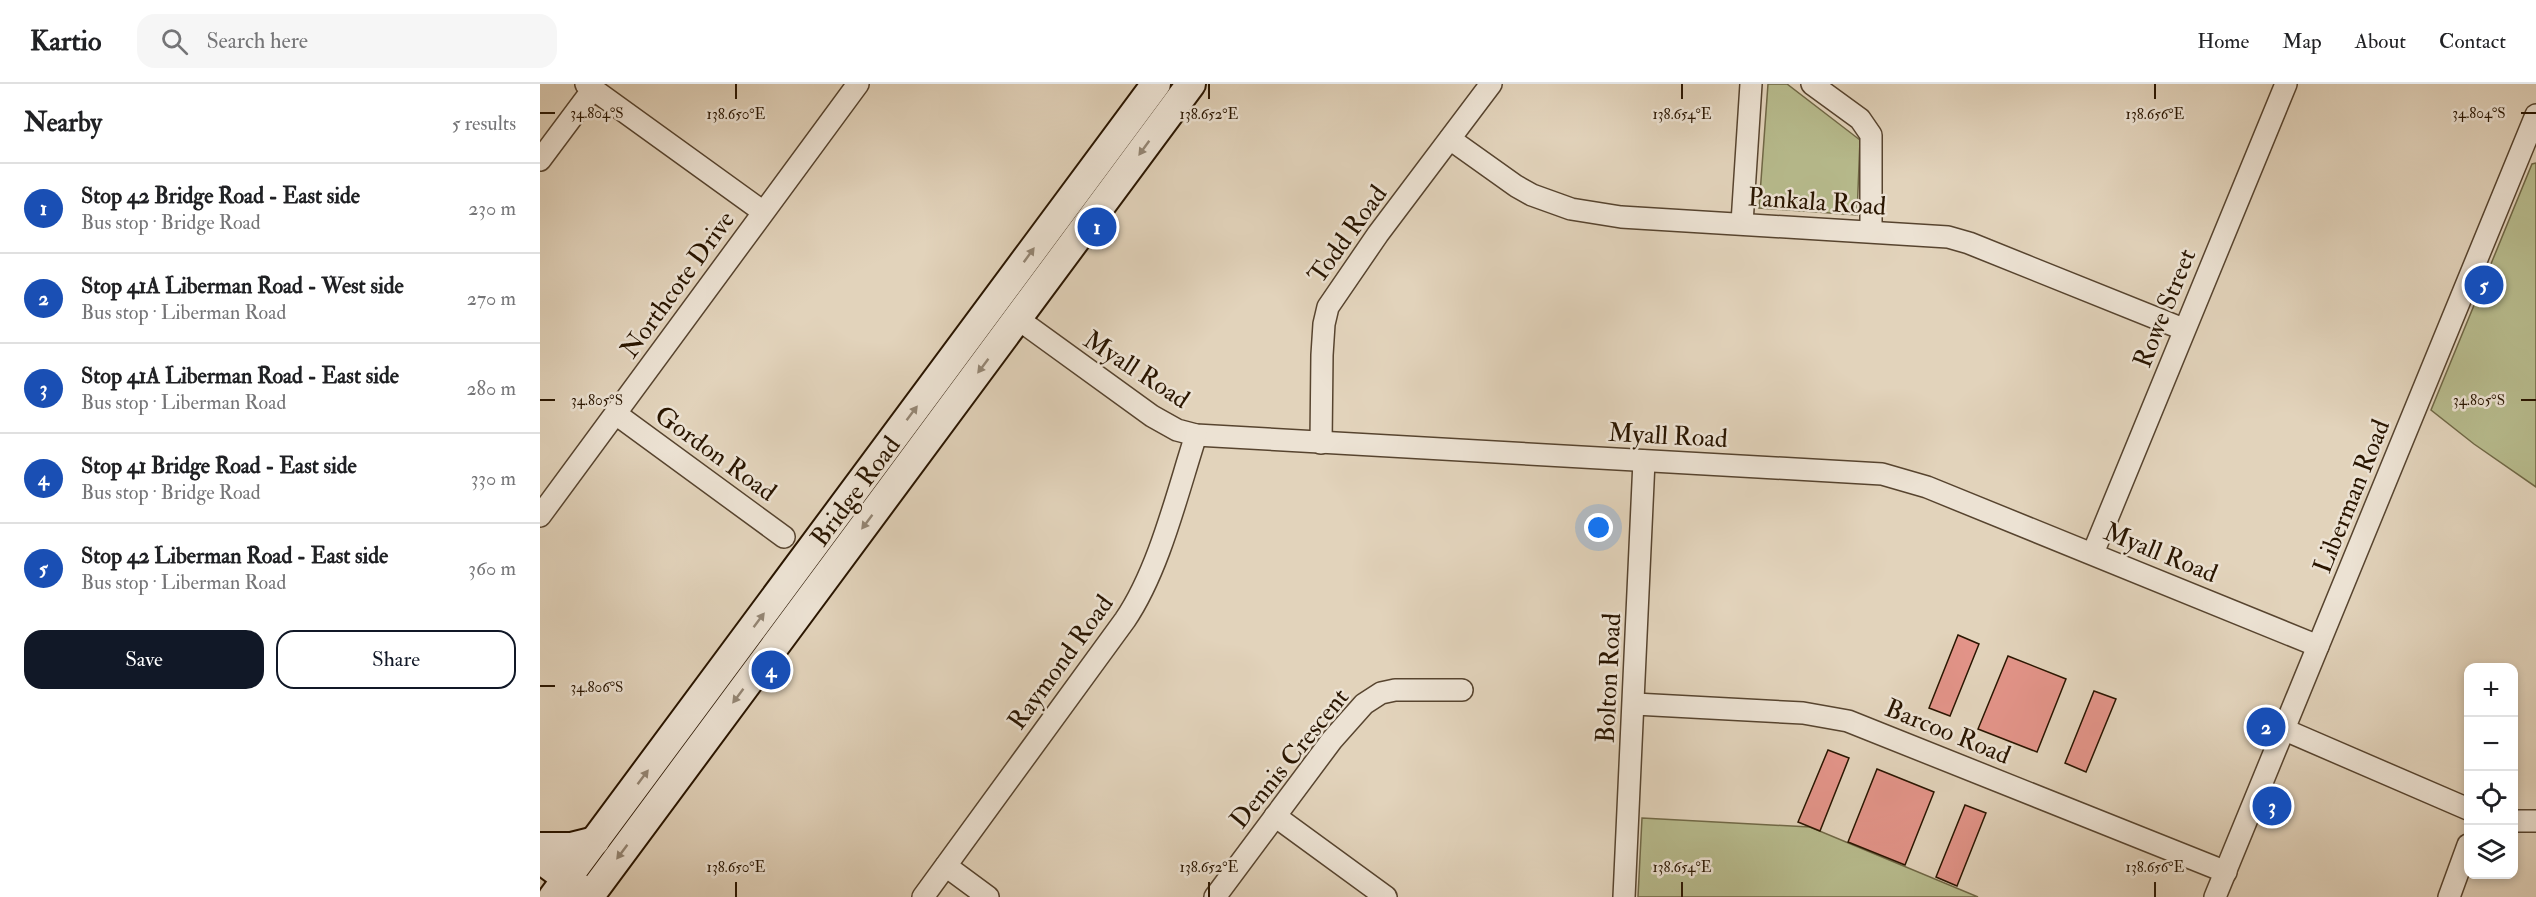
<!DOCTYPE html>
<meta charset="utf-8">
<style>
:root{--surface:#fff;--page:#f6f6f6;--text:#202124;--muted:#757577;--line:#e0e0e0;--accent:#111827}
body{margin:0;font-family:"IM FELL Double Pica",serif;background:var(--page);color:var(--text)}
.controls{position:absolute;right:18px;bottom:18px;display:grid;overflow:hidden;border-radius:12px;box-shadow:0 3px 9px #0003}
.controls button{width:54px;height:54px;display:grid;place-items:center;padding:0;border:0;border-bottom:2px solid var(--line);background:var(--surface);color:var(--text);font:30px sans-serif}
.you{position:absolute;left:1059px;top:444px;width:21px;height:21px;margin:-15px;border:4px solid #fff;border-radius:50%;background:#1a73e8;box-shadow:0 0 0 9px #1a73e833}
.badge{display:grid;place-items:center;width:39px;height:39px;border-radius:50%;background:var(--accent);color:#fff;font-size:20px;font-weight:700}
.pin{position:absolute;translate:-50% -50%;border:3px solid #fff;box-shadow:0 2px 6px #0006}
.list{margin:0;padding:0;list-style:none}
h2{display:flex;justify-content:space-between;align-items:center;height:78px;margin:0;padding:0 24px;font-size:26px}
h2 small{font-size:20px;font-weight:400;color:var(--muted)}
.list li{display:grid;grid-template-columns:39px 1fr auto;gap:18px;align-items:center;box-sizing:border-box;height:90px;padding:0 24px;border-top:2px solid var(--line)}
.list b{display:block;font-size:22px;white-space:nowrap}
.list p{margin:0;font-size:20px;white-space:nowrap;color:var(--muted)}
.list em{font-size:20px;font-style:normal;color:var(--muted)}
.actions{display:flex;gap:12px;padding:18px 24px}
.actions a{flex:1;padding:14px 0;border:2px solid var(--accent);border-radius:18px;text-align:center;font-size:21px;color:var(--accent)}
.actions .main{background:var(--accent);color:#fff}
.icon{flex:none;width:33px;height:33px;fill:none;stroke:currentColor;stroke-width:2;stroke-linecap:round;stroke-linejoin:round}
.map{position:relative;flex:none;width:1996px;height:813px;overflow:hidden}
header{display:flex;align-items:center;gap:36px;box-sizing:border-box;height:84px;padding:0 30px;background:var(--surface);border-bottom:2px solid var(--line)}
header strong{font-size:28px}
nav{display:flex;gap:33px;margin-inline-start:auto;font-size:21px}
.search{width:420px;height:54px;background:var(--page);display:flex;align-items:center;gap:15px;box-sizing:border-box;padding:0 21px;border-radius:18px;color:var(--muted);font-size:22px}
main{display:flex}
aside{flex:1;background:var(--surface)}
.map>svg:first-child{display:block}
.green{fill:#b7bb8d;stroke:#706846;stroke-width:1.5}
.building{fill:#e39489;stroke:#291500;stroke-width:1.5}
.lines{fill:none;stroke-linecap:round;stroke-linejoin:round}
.street-casing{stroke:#57442f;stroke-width:24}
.secondary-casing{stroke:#291500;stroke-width:32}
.street{stroke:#ece2d3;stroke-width:21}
.secondary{stroke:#ece2d3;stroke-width:28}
.oneway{fill:#948674}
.ticks{fill:none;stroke:#291500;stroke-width:2}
.labels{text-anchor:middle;stroke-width:5;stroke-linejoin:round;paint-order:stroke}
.street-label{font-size:26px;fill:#291500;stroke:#ece2d3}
.ticks-label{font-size:15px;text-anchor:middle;fill:#291500;stroke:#ece2d3;stroke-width:5;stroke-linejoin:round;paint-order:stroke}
</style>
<header>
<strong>Kartio</strong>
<div class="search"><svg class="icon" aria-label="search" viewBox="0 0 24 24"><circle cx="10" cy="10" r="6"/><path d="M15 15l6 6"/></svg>Search here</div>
<nav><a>Home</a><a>Map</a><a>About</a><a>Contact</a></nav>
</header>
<main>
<aside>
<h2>Nearby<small>5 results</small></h2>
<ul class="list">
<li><span class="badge" style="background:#1a4fb4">1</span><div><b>Stop 42 Bridge Road - East side</b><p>Bus stop · Bridge Road</p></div><em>230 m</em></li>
<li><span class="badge" style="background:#1a4fb4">2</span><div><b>Stop 41A Liberman Road - West side</b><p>Bus stop · Liberman Road</p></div><em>270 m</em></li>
<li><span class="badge" style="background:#1a4fb4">3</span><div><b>Stop 41A Liberman Road - East side</b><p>Bus stop · Liberman Road</p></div><em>280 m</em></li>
<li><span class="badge" style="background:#1a4fb4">4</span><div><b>Stop 41 Bridge Road - East side</b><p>Bus stop · Bridge Road</p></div><em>330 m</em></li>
<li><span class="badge" style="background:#1a4fb4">5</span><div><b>Stop 42 Liberman Road - East side</b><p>Bus stop · Liberman Road</p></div><em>360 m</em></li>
</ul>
<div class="actions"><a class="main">Save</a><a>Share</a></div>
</aside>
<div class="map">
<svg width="1996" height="813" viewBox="0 0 1996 813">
<rect width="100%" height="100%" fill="#e2d3bb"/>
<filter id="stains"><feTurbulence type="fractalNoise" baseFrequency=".00333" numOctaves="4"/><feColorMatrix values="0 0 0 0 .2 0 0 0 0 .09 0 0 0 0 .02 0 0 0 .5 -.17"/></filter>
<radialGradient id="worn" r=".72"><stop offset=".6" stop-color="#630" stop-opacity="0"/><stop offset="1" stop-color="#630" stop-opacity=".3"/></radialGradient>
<g class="green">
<path d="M1228,0H1247L1320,56L1317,131L1219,124Z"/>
<path d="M1996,79V403L1934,360L1891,326L1992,80Z"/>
<path d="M1102,734L1270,743L1438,813H1098Z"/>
</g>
<g class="building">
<path d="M1418,551L1439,560L1410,632L1389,624Z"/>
<path d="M1468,572L1526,595L1497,668L1438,645Z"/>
<path d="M1554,607L1576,615L1546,688L1525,679Z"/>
<path d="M1288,666L1309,674L1280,747L1258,738Z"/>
<path d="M1337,685L1394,708L1365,781L1308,758Z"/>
<path d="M1425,721L1446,729L1417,802L1396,793Z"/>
</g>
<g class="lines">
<g class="street-casing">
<g id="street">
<path d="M46,0L222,127"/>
<path d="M1272,0L1320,35L1331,51V147"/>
<path d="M910,55L976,102L992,111L1031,125L1081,133L1408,153L1429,159L1643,245"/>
<path d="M0,76L53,5"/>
<path d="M1202,139L1211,0"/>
<path d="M478,235L612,332L637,346L656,351L1342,390L1387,403L1778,562"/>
<path d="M76,330L244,453"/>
<path d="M781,359L782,271L784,240L788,223L838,150L951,0"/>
<path d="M0,432L318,0"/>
<path d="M1553,469L1746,0"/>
<path d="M1095,620L1263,629L1308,637L1686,788"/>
<path d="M1745,646L1928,725"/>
<path d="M735,732L846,813"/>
<path d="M1974,737H1996"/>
<path d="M406,782L448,813"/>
<path d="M383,813L585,536C619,486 637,410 656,351"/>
<path d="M675,813L792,656L824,620L841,609L855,606H922"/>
<path d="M1084,813L1104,377"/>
<path d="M1675,813L1996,31"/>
<path d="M1909,813L1928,761"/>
</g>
</g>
<g class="secondary-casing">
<g id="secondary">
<path d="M0,763H31L55,757"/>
<path d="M0,775L41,805"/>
<path d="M13,813L616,0"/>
<path d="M49,813L651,0"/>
</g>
</g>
<use href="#street" class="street"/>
<use href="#secondary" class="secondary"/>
</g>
<defs><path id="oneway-solid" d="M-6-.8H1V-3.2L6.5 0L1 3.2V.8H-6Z" transform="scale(1.5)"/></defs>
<g class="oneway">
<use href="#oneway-solid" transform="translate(604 64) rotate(126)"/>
<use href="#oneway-solid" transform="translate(489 171) rotate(-54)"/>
<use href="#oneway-solid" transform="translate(443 282) rotate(127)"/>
<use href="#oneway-solid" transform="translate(372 329) rotate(-53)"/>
<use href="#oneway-solid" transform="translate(327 438) rotate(127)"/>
<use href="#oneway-solid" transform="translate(219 536) rotate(-53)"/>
<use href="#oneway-solid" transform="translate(198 612) rotate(127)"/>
<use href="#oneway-solid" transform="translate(103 693) rotate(-53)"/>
<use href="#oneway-solid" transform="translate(82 768) rotate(127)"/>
</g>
<path class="ticks" d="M196,0V15M669,0V15M1142,0V15M1615,0V15M0,29H15M1981,29H1996M0,316H15M1981,316H1996M0,602H15M196,798V813M669,798V813M1142,798V813M1615,798V813"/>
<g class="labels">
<g class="street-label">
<text transform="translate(1277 117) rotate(4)" y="9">Pankala Road</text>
<text transform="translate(807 150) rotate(-54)" y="9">Todd Road</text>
<text transform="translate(137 200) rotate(-54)" y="9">Northcote Drive</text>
<text transform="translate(1624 224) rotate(-68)" y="9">Rowe Street</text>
<text transform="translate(597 285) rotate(33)" y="9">Myall Road</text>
<text transform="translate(1128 351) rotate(3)" y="9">Myall Road</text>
<text transform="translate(176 369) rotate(36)" y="9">Gordon Road</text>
<text transform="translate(315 407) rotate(-53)" y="9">Bridge Road</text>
<text transform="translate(1811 412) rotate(-68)" y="9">Liberman Road</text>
<text transform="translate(1621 468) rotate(22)" y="9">Myall Road</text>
<text transform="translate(520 578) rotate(-54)" y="9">Raymond Road</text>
<text transform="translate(1068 594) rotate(-87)" y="9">Bolton Road</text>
<text transform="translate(1408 647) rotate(22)" y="9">Barcoo Road</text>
<text transform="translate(749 674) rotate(-51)" y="9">Dennis Crescent</text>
</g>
</g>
<g class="ticks-label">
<text x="57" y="34">34.804°S</text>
<text x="1939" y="34">34.804°S</text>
<text x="196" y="35">138.650°E</text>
<text x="669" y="35">138.652°E</text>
<text x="1142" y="35">138.654°E</text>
<text x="1615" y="35">138.656°E</text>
<text x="57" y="321">34.805°S</text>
<text x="1939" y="321">34.805°S</text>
<text x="57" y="608">34.806°S</text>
<text x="196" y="788">138.650°E</text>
<text x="669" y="788">138.652°E</text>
<text x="1142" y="788">138.654°E</text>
<text x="1615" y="788">138.656°E</text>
</g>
<rect width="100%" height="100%" filter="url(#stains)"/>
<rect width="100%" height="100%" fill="url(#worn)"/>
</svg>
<div class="controls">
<button>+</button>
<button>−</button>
<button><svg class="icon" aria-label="locate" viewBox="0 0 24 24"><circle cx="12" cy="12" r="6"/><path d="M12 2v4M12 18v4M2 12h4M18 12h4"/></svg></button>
<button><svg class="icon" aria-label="layers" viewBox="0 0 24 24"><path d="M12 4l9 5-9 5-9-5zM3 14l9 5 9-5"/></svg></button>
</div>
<div class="you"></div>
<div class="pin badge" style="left:557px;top:143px;background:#1a4fb4">1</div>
<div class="pin badge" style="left:1726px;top:643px;background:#1a4fb4">2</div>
<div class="pin badge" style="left:1732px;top:722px;background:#1a4fb4">3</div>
<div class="pin badge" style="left:231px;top:586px;background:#1a4fb4">4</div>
<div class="pin badge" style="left:1944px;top:201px;background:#1a4fb4">5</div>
</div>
</main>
